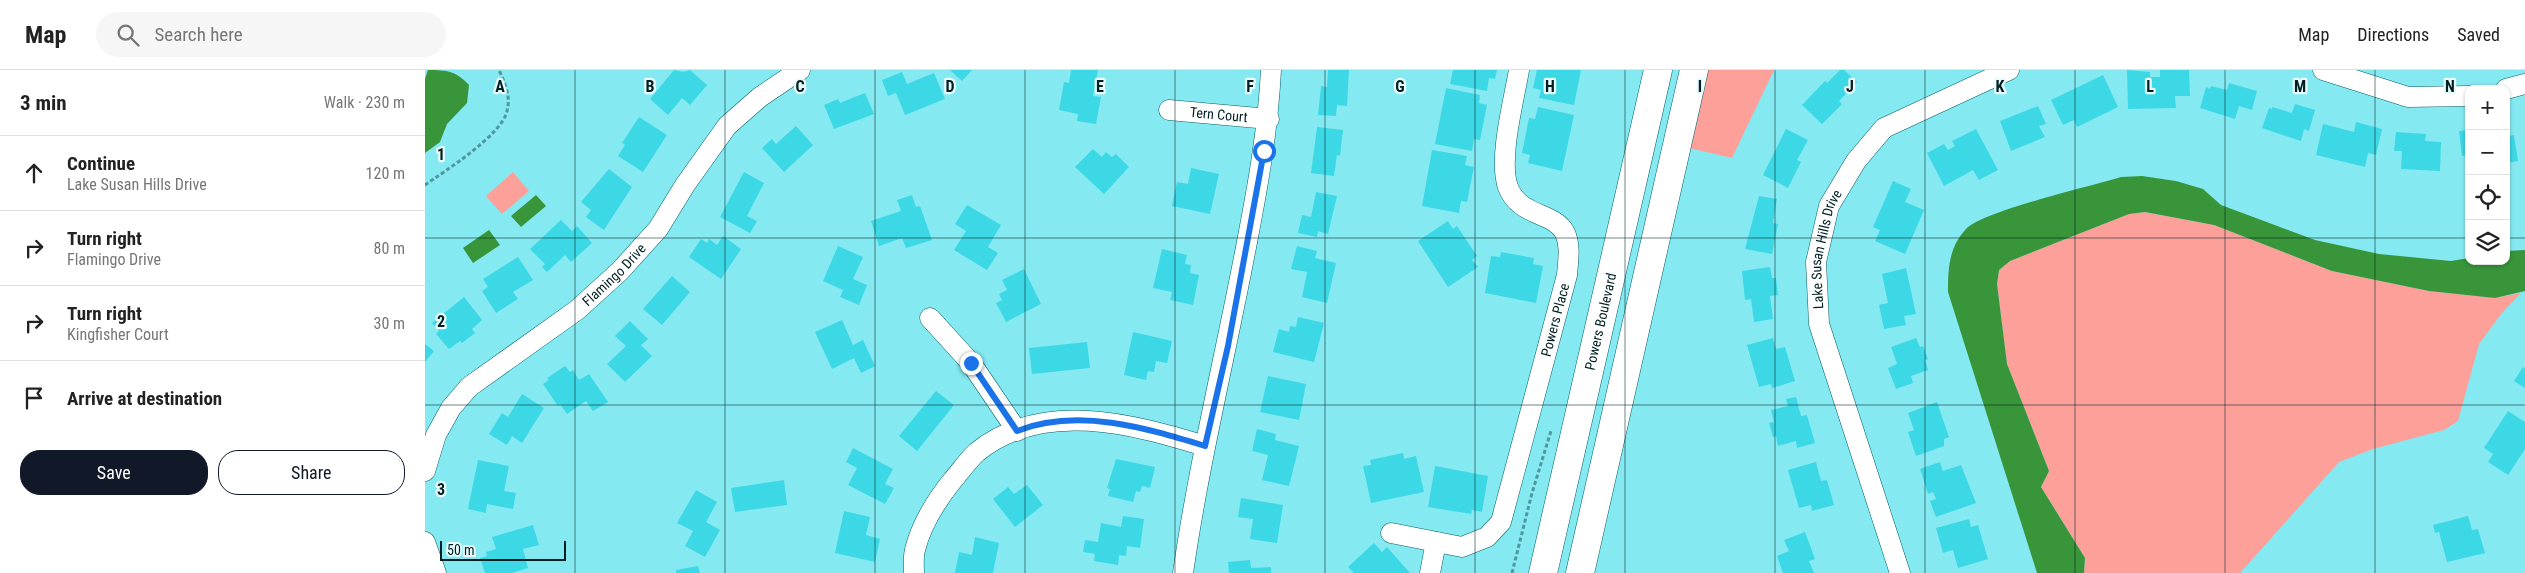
<!DOCTYPE html>
<meta charset="utf-8">
<style>
:root{--surface:#fff;--page:#f6f6f6;--text:#222;--muted:#767676;--line:#e0e0e0;--accent:#111827}
body{margin:0;font-family:"Roboto Condensed",sans-serif;background:var(--page);color:var(--text)}
.controls{position:absolute;right:15px;top:15px;display:grid;overflow:hidden;border-radius:10px;box-shadow:0 1px 4px #0004}
.controls button{width:45px;height:45px;display:grid;place-items:center;padding:0;border:0;border-bottom:1px solid var(--line);background:var(--surface);color:var(--text);font:25px sans-serif}
.scale{position:absolute;left:15px;bottom:12px;width:126px;box-sizing:border-box;padding-left:5px;border:2px solid #002023;border-top:0;font-size:14px;line-height:18px;white-space:nowrap;color:#002023;-webkit-text-stroke:4px #e9fbfd;paint-order:stroke}
.stop{position:absolute;width:15px;height:15px;margin:-11px;border:4px solid #1a73e8;border-radius:50%;background:#fff}
.stop.end{background:#1a73e8;border-color:#fff;box-shadow:0 1px 5px #0008}
.list{margin:0;padding:0;list-style:none}
h2{display:flex;justify-content:space-between;align-items:center;height:65px;margin:0;padding:0 20px;font-size:21px}
h2 small{font-size:16px;font-weight:400;color:var(--muted)}
.list li{display:grid;grid-template-columns:32px 1fr auto;gap:15px;align-items:center;box-sizing:border-box;height:75px;padding:0 20px;border-top:1px solid var(--line)}
.list b{display:block;font-size:19px;white-space:nowrap}
.list p{margin:0;font-size:16px;white-space:nowrap;color:var(--muted)}
.list em{font-size:16px;font-style:normal;color:var(--muted)}
.actions{display:flex;gap:10px;padding:15px 20px}
.actions a{flex:1;padding:11px 0;border:1px solid var(--accent);border-radius:20px;text-align:center;font-size:18px;color:var(--accent)}
.actions .main{background:var(--accent);color:#fff}
.icon{flex:none;width:28px;height:28px;fill:none;stroke:currentColor;stroke-width:2;stroke-linecap:round;stroke-linejoin:round}
.map{position:relative;flex:none;width:2100px;height:503px;overflow:hidden}
header{display:flex;align-items:center;gap:30px;box-sizing:border-box;height:70px;padding:0 25px;background:var(--surface);border-bottom:1px solid var(--line)}
header strong{font-size:24px}
nav{display:flex;gap:28px;margin-inline-start:auto;font-size:18px}
.search{width:350px;height:45px;background:var(--page);display:flex;align-items:center;gap:12px;box-sizing:border-box;padding:0 18px;border-radius:28px;color:var(--muted);font-size:19px}
main{display:flex}
aside{flex:1;background:var(--surface)}
.map>svg:first-child{display:block}
.green{fill:#fda09a}
.water{fill:#389539}
.building{fill:#3dd8e5}
.lines{fill:none;stroke-linecap:round;stroke-linejoin:round}
.minor-casing{stroke:#006067;stroke-width:21}
.secondary-casing{stroke:#006067;stroke-width:29}
.path{stroke:#4f989f;stroke-width:3;stroke-dasharray:4 2.5;stroke-linecap:butt}
.minor{stroke:#fff;stroke-width:20}
.secondary{stroke:#fff;stroke-width:28}
.route{stroke:#1a73e8;stroke-width:6}
.grid{fill:none;stroke:#002023;stroke-width:1;stroke-opacity:0.55}
.labels{text-anchor:middle;stroke-width:4.5;stroke-linejoin:round;paint-order:stroke}
.street-label{font-size:14px;fill:#002023;stroke:#e9fbfd}
.grid-label{font-size:16px;text-anchor:middle;font-weight:bold;fill:#002023;stroke:#e9fbfd;stroke-width:4.5;stroke-linejoin:round;paint-order:stroke}
</style>
<header>
<strong>Map</strong>
<div class="search"><svg class="icon" aria-label="search" viewBox="0 0 24 24"><circle cx="10" cy="10" r="6"/><path d="M15 15l6 6"/></svg>Search here</div>
<nav><a>Map</a><a>Directions</a><a>Saved</a></nav>
</header>
<main>
<aside>
<h2>3 min<small>Walk · 230 m</small></h2>
<ul class="list">
<li><svg class="icon" aria-label="ahead" viewBox="0 0 24 24"><path d="M12 20V5M6 11l6-6 6 6"/></svg><div><b>Continue</b><p>Lake Susan Hills Drive</p></div><em>120 m</em></li>
<li><svg class="icon" aria-label="right" viewBox="0 0 24 24"><path d="M7 20v-9h11M14 6l5 5-5 5"/></svg><div><b>Turn right</b><p>Flamingo Drive</p></div><em>80 m</em></li>
<li><svg class="icon" aria-label="right" viewBox="0 0 24 24"><path d="M7 20v-9h11M14 6l5 5-5 5"/></svg><div><b>Turn right</b><p>Kingfisher Court</p></div><em>30 m</em></li>
<li><svg class="icon" aria-label="arrive" viewBox="0 0 24 24"><path d="M6 21V4h12l-3 4 3 4H6"/></svg><div><b>Arrive at destination</b></div></li>
</ul>
<div class="actions"><a class="main">Save</a><a>Share</a></div>
</aside>
<div class="map">
<svg width="2100" height="503" viewBox="0 0 2100 503">
<rect width="100%" height="100%" fill="#85e9f2"/>
<g class="green">
<path d="M1283,0H1349L1307,88L1264,78Z"/>
<path d="M88,102L104,121L77,144L61,126Z"/>
<path d="M1719,142L1789,155L1907,201L2004,221L2070,228L2096,223L2077,243L2054,274L2033,351L2019,360L1948,379L1914,392L1815,503H1659L1660,488L1616,417L1624,401L1582,294L1572,214L1574,200L1585,191L1704,144Z"/>
</g>
<g class="water">
<path d="M3,0C22,0 31,1 44,15L42,33L22,54L15,72L0,83V9Z"/>
<path d="M1717,106L1751,111L1778,119L1796,135L1890,170L1954,184L2026,191L2044,188V191H2081V181L2100,180V221L2070,228L2004,221L1907,201L1789,155L1720,142L1704,144L1585,191L1574,200L1572,214L1582,294L1624,401L1616,417L1660,488L1659,503H1612L1523,222C1523,198 1524,177 1541,159C1558,141 1667,116 1696,107Z"/>
<path d="M111,125L121,136L96,157L86,146Z"/>
<path d="M64,160L75,175L48,193L38,178Z"/>
</g>
<g class="building">
<path d="M249,0L258,2L265,0L282,15L265,35L257,28L243,45L225,29Z"/>
<path d="M525,0H547L537,11Z"/>
<path d="M646,0H673L668,26L676,27L671,54L652,51L653,44L634,40L639,12L644,13Z"/>
<path d="M903,0H924L922,36L912,35L911,46L893,45L896,16L902,17Z"/>
<path d="M1028,0H1072L1070,9L1064,8L1062,21L1025,14Z"/>
<path d="M1112,0H1156L1149,35L1114,28L1116,20L1108,18Z"/>
<path d="M1415,0H1419L1432,12L1414,31L1417,34L1397,54L1377,35L1400,11L1402,13Z"/>
<path d="M1702,0L1725,2V7H1735V0H1764L1765,26H1750L1751,38L1703,39Z"/>
<path d="M477,2L482,14L509,3L520,29L480,45L471,23L463,26L457,10Z"/>
<path d="M1678,5L1693,37L1652,57L1649,50L1638,55L1626,30Z"/>
<path d="M1804,13L1832,21L1827,40L1814,36L1810,49L1775,38L1781,17L1785,19L1786,16L1802,20Z"/>
<path d="M1021,18L1055,25L1054,33L1062,35L1055,70L1049,69L1047,81L1010,74Z"/>
<path d="M440,23L449,44L409,59L399,35L413,29L415,33Z"/>
<path d="M1870,34L1890,40L1884,61L1879,59L1876,71L1837,58L1844,38L1847,39V37L1867,43Z"/>
<path d="M1613,36L1621,54L1614,56L1620,67L1586,81L1575,51Z"/>
<path d="M1113,37L1149,45L1137,101L1103,93L1105,85L1097,83L1104,48L1110,49Z"/>
<path d="M214,47L242,65L218,102L193,86L200,75L197,73Z"/>
<path d="M1931,52L1957,59L1951,85L1943,83L1940,97L1891,85L1898,54L1929,62Z"/>
<path d="M371,56L388,75L359,102L337,78L347,69L351,74Z"/>
<path d="M892,57L918,60L915,86L912,85L909,106L886,103Z"/>
<path d="M1361,59L1383,70L1372,90L1376,92L1363,118L1338,105Z"/>
<path d="M1551,59L1573,100L1554,110L1548,100L1519,116L1502,83L1519,74L1523,80L1530,76L1527,71Z"/>
<path d="M2044,60V85L2037,86L2034,61Z"/>
<path d="M1971,62L2001,64L2000,71L2016,72L2015,101L1976,99L1977,81H1969Z"/>
<path d="M2089,65L2093,91L2081,93V66Z"/>
<path d="M668,79L677,87L681,82L687,87L691,84L704,97L679,124L650,97Z"/>
<path d="M1007,80L1042,86L1040,95L1049,97L1042,132L1036,131L1034,143L997,136Z"/>
<path d="M766,98L794,104L785,144L747,136L752,112L763,114Z"/>
<path d="M184,99L207,117L179,160L161,147L166,140L156,132Z"/>
<path d="M319,102L339,113L322,146L332,151L325,163L295,147Z"/>
<path d="M1468,111L1486,119L1480,132L1499,140L1480,184L1450,171L1455,160L1448,157Z"/>
<path d="M891,122L912,126L903,164L893,161L892,167L873,163L877,145L886,147Z"/>
<path d="M487,125L491,137L495,136L507,170L481,178L477,168L454,176L446,151L476,141L472,130Z"/>
<path d="M1334,126L1352,129L1348,153L1353,154L1347,184L1320,179Z"/>
<path d="M542,135L576,155L563,177L573,183L562,200L529,180L541,161L530,154Z"/>
<path d="M136,150L147,161L152,156L167,173L146,192L140,185L122,202L117,197L120,194L105,179Z"/>
<path d="M1023,151L1028,159L1032,156L1052,186L1047,190L1053,197L1023,217L993,171Z"/>
<path d="M298,166L316,179L296,209L264,187L276,169L282,173L284,169L292,175Z"/>
<path d="M413,176L438,187L428,209L442,215L434,235L415,227L418,220L398,211Z"/>
<path d="M872,176L892,181L890,188L911,193L902,233L877,227L882,202L866,199Z"/>
<path d="M737,179L762,185L760,194L766,195L765,203L774,205L768,235L745,230L747,222L728,218Z"/>
<path d="M1076,182L1109,188L1108,194L1118,196L1111,233L1060,223L1066,186L1075,187Z"/>
<path d="M93,187L108,210L88,222L93,229L71,243L57,221L63,217L58,209Z"/>
<path d="M1345,197L1347,208H1351L1353,225L1345,226L1348,249L1329,252L1326,229L1320,230L1317,201Z"/>
<path d="M1481,198L1491,244L1479,246L1481,255L1459,259L1454,235L1463,233L1457,204Z"/>
<path d="M599,199L616,234L581,252L571,233L577,230L574,224L582,220L577,210Z"/>
<path d="M247,206L265,222L237,255L218,239Z"/>
<path d="M39,227L57,250L47,259L50,263L37,273L35,271L24,279L11,264L14,261L7,253Z"/>
<path d="M873,247L899,253L889,292L848,282L854,259L864,262L865,256L871,257Z"/>
<path d="M417,250L428,275L438,270L450,296L436,303L429,288L407,299L390,262Z"/>
<path d="M205,251L223,269L216,275L227,286L200,312L182,294L201,276L190,266Z"/>
<path d="M708,262L747,271L742,293L731,291L729,302L723,301L721,310L699,305Z"/>
<path d="M1348,268L1351,279L1360,277L1370,311L1347,318L1346,314L1334,317L1322,275Z"/>
<path d="M1491,268L1495,277L1498,276L1503,289L1500,290L1503,300L1486,306L1488,313L1471,319L1463,298L1472,294L1466,277Z"/>
<path d="M662,272L665,298L607,304L604,278Z"/>
<path d="M0,274L9,281L0,292Z"/>
<path d="M140,296L145,302L148,300L154,310L164,304L183,332L168,341L161,331L142,344L135,334L133,336L118,314L124,310L122,308Z"/>
<path d="M2098,297L2100,299V318L2089,311Z"/>
<path d="M843,306L881,314L874,350L835,342Z"/>
<path d="M511,321L529,335L492,381L474,366Z"/>
<path d="M97,324L119,338L97,373L87,366L82,375L64,364L77,343L83,347Z"/>
<path d="M1371,327L1376,346L1382,345L1390,373L1372,378L1371,371L1353,376L1351,366L1348,367L1344,353L1349,352L1346,340L1363,336L1361,329Z"/>
<path d="M1512,332L1524,367L1519,369V376L1491,386L1483,362L1489,360L1483,343Z"/>
<path d="M2083,341L2100,352V379L2083,405L2063,392L2068,384L2059,378Z"/>
<path d="M832,359L851,364L850,370L874,376L864,416L837,410L843,385L827,381Z"/>
<path d="M428,378L468,399L460,414L469,418L460,434L423,415L432,398L421,392Z"/>
<path d="M978,383L979,389L991,386L999,422L946,433L938,396L946,395L945,390Z"/>
<path d="M691,389L730,397L725,418L717,416L715,422L711,421L708,432L683,426L685,419L682,418Z"/>
<path d="M53,390L84,396L79,421L91,423L88,439L62,434L61,443L43,439Z"/>
<path d="M1391,392L1396,411L1402,410L1409,435L1387,441L1386,435L1374,438L1363,400Z"/>
<path d="M1515,392L1518,401L1536,395L1551,433L1511,447L1505,431L1511,429L1508,422L1503,424L1495,399Z"/>
<path d="M1010,396L1063,406L1057,442L1047,440L1046,444L1003,437Z"/>
<path d="M359,410L362,435L310,442L306,418Z"/>
<path d="M602,415L618,435L590,457L568,429L583,417L589,424Z"/>
<path d="M271,420L292,432L281,452L295,460L280,487L260,476L268,461L252,453Z"/>
<path d="M816,428L858,435L852,473L825,469L828,449L813,447Z"/>
<path d="M419,441L445,447L441,465L455,469L450,492L410,483Z"/>
<path d="M698,446L719,449L715,478L702,476L701,486L694,485L693,495L669,491L670,484L658,482L660,470L673,472L676,453L696,457Z"/>
<path d="M2043,446L2047,460L2053,459L2060,483L2022,492L2014,462L2010,463L2008,455Z"/>
<path d="M1544,449L1546,457L1553,455L1563,489L1533,498L1528,480L1518,483L1511,458Z"/>
<path d="M108,455L114,475L98,479L103,498L87,503H60L55,488L62,486L61,482L71,479L67,467Z"/>
<path d="M1380,462L1390,489L1384,491L1389,503H1358L1352,486L1364,481L1359,470Z"/>
<path d="M550,467L574,473L568,503H530L534,482L547,485Z"/>
<path d="M949,473L957,482L962,477L985,503H929L923,497Z"/>
<path d="M825,490L826,498L846,497V503H804L803,492Z"/>
<path d="M273,496L275,503H251V500Z"/>
</g>
<g class="lines">
<g class="minor-casing">
<g id="minor">
<path d="M1898,0L1983,27L2044,26"/>
<path d="M2081,19L2100,14"/>
<path id="s1" d="M744,40L844,49"/>
<path d="M505,248L546,293L592,361"/>
<path id="s2" d="M0,401L11,365L26,338L44,317L152,240L195,201L233,159L260,115L302,56L335,27L375,0"/>
<path id="s3" d="M966,463L1037,477L1062,467L1076,452L1142,205C1143,191 1146,176 1140,163C1130,142 1094,147 1083,117C1073,89 1089,30 1094,0"/>
<path d="M0,472L11,503"/>
<path d="M489,503C489,496 488,487 490,480C496,455 511,431 527,411C535,402 543,390 552,382C618,329 708,354 780,376"/>
<path d="M758,503C774,392 801,283 822,172C833,115 843,59 846,0"/>
<path d="M1005,503L1011,472"/>
<path id="s4" d="M1475,503L1394,254L1391,192L1404,136L1431,91L1459,58L1584,0"/>
</g>
</g>
<g class="secondary-casing">
<g id="secondary">
<path id="s5" d="M1118,503L1233,0"/>
<path d="M1155,503L1269,0"/>
</g>
</g>
<g class="path">
<path d="M0,115C20,101 77,65 82,41C86,26 80,13 74,0"/>
<path d="M1087,503L1107,423L1126,361"/>
</g>
<use href="#minor" class="minor"/>
<use href="#secondary" class="secondary"/>
</g>
<g class="lines">
<path class="route" d="M546,293L592,361C652,337 721,358 780,376L803,276L839,81"/>
</g>
<path class="grid" d="M150,0V503M300,0V503M450,0V503M600,0V503M750,0V503M900,0V503M1050,0V503M1200,0V503M1350,0V503M1500,0V503M1650,0V503M1800,0V503M1950,0V503M0,168H2044M2081,168H2100M0,335H2100"/>
<g class="labels">
<g class="street-label">
<text dy="5" stroke="none"><textPath href="#s1" startOffset="50">Tern Court</textPath></text>
<text dy="5" stroke="none"><textPath href="#s4" startOffset="338">Lake Susan Hills Drive</textPath></text>
<text dy="5" stroke="none"><textPath href="#s2" startOffset="280">Flamingo Drive</textPath></text>
<text dy="5" stroke="none"><textPath href="#s3" startOffset="329">Powers Place</textPath></text>
<text dy="5" stroke="none"><textPath href="#s5" startOffset="258">Powers Boulevard</textPath></text>
</g>
</g>
<g class="grid-label">
<text x="75" y="22">A</text>
<text x="225" y="22">B</text>
<text x="375" y="22">C</text>
<text x="525" y="22">D</text>
<text x="675" y="22">E</text>
<text x="825" y="22">F</text>
<text x="975" y="22">G</text>
<text x="1125" y="22">H</text>
<text x="1275" y="22">I</text>
<text x="1425" y="22">J</text>
<text x="1575" y="22">K</text>
<text x="1725" y="22">L</text>
<text x="1875" y="22">M</text>
<text x="2025" y="22">N</text>
<text x="16" y="90">1</text>
<text x="16" y="257">2</text>
<text x="16" y="425">3</text>
</g>
</svg>
<div class="controls">
<button>+</button>
<button>−</button>
<button><svg class="icon" aria-label="locate" viewBox="0 0 24 24"><circle cx="12" cy="12" r="6"/><path d="M12 2v4M12 18v4M2 12h4M18 12h4"/></svg></button>
<button><svg class="icon" aria-label="layers" viewBox="0 0 24 24"><path d="M12 4l9 5-9 5-9-5zM3 14l9 5 9-5"/></svg></button>
</div>
<div class="scale">50 m</div>
<div class="stop" style="left:839px;top:81px"></div>
<div class="stop end" style="left:546px;top:293px"></div>
</div>
</main>
